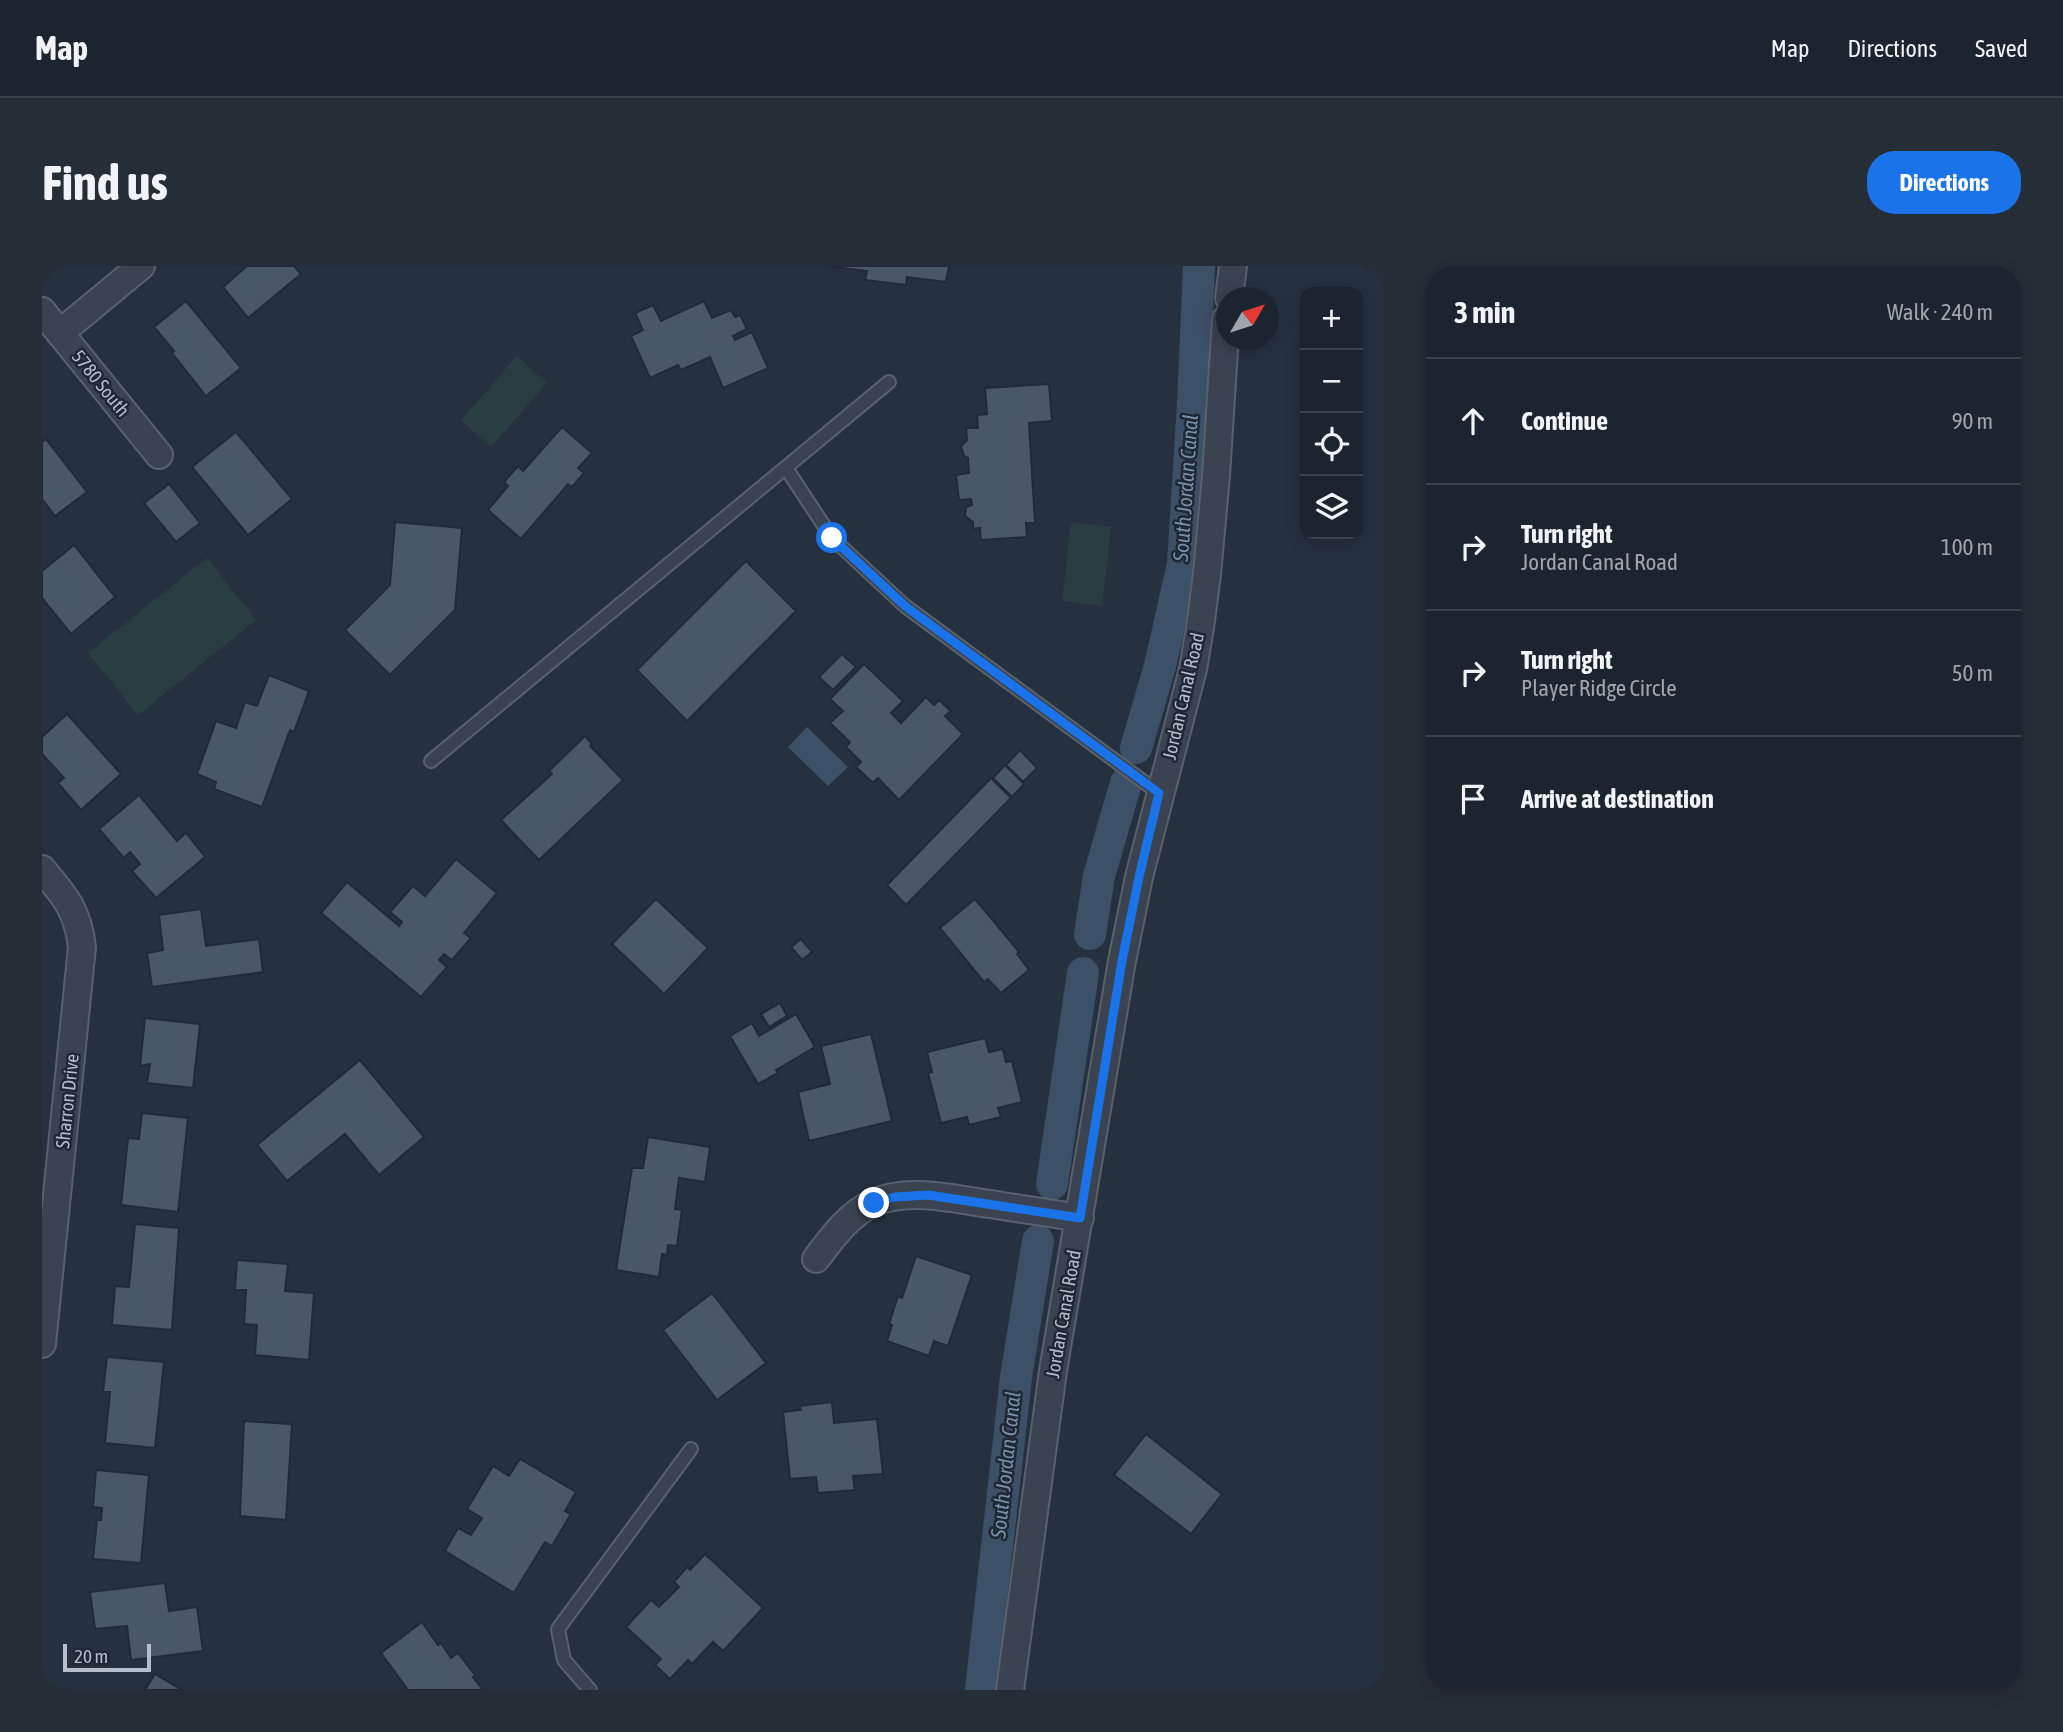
<!DOCTYPE html>
<meta charset="utf-8">
<style>
:root{--surface:#1c252f;--page:#252d37;--text:#f1f3f6;--muted:#a0a5aa;--line:#3a424b;--accent:#1a73e8}
body{margin:0;font-family:"Asap Condensed",sans-serif;background:var(--page);color:var(--text)}
.controls{position:absolute;right:21px;top:21px;display:grid;overflow:hidden;border-radius:14px;box-shadow:0 4px 18px #0003}
.controls button{width:63px;height:63px;display:grid;place-items:center;padding:0;border:0;border-bottom:2px solid var(--line);background:var(--surface);color:var(--text);font:35px sans-serif}
.compass{position:absolute;left:1174px;top:21px;width:63px;height:63px;border-radius:50%;background:var(--surface);box-shadow:0 4px 18px #0003;rotate:51deg}
.scale{position:absolute;left:21px;bottom:18px;width:88px;box-sizing:border-box;padding-left:7px;border:4px solid #b6bec9;border-top:0;font-size:19px;line-height:24px;white-space:nowrap;color:#b6bec9;-webkit-text-stroke:5px #1f2834;paint-order:stroke}
.stop{position:absolute;width:21px;height:21px;margin:-16px;border:5px solid #1a73e8;border-radius:50%;background:#fff}
.stop.end{background:#1a73e8;border-color:#fff;box-shadow:0 2px 7px #0008}
.list{margin:0;padding:0;list-style:none}
h2{display:flex;justify-content:space-between;align-items:center;height:91px;margin:0;padding:0 28px;font-size:30px}
h2 small{font-size:23px;font-weight:400;color:var(--muted)}
.list li{display:grid;grid-template-columns:46px 1fr auto;gap:21px;align-items:center;box-sizing:border-box;height:126px;padding:0 28px;border-top:2px solid var(--line)}
.list b{display:block;font-size:26px;white-space:nowrap}
.list p{margin:0;font-size:23px;white-space:nowrap;color:var(--muted)}
.list em{font-size:23px;font-style:normal;color:var(--muted)}
.icon{flex:none;width:38px;height:38px;fill:none;stroke:currentColor;stroke-width:2;stroke-linecap:round;stroke-linejoin:round}
.map{position:relative;flex:none;width:1342px;height:1424px;overflow:hidden;border-radius:28px}
header{display:flex;align-items:center;gap:42px;box-sizing:border-box;height:98px;padding:0 35px;background:var(--surface);border-bottom:2px solid var(--line)}
header strong{font-size:33px}
nav{display:flex;gap:38px;margin-inline-start:auto;font-size:24px}
.intro{display:flex;align-items:center;justify-content:space-between;box-sizing:border-box;height:168px;padding:0 42px}
h1{margin:0;font-size:49px}
.button{padding:18px 32px;border-radius:28px;background:var(--accent);color:#fff;font-size:24px;font-weight:700}
main{display:flex;gap:42px;padding:0 42px}
aside{flex:1;background:var(--surface);border-radius:28px;box-shadow:0 4px 18px #0003}
.map>svg:first-child{display:block}
.green{fill:#283e40}
.water{fill:#3c5067}
.lines{fill:none;stroke-linecap:round;stroke-linejoin:round}
.canal{stroke:#3c5067;stroke-width:32}
.building{fill:#4a5764;stroke:#212a36;stroke-width:2}
.lane-casing{stroke:#58616c;stroke-width:16}
.street-casing{stroke:#58616c;stroke-width:30}
.lane{stroke:#3a434f;stroke-width:12}
.street{stroke:#3a434f;stroke-width:26}
.route{stroke:#1a73e8;stroke-width:9}
.labels{text-anchor:middle;stroke-width:5;stroke-linejoin:round;paint-order:stroke}
.street-label{font-size:19px;fill:#b6bec9;stroke:#1f2834}
.water-label{font-size:21px;font-style:italic;fill:#7890ab;stroke:#1f2834}
</style>
<header>
<strong>Map</strong>
<nav><a>Map</a><a>Directions</a><a>Saved</a></nav>
</header>
<div class="intro"><h1>Find us</h1><a class="button">Directions</a></div>
<main>
<div class="map">
<svg width="1342" height="1424" viewBox="0 0 1342 1424">
<rect width="100%" height="100%" fill="#26313f"/>
<g class="green">
<path d="M475,90L505,117L449,181L419,154Z"/>
<path d="M1029,256L1069,261L1060,340L1020,335Z"/>
<path d="M165,292L214,354L96,449L46,387Z"/>
</g>
<path class="water" d="M765,461L806,501L786,520L746,481Z"/>
<g class="lines">
<g class="canal">
<path d="M1094,482L1118,400L1141,298L1151,138L1157,0"/>
<path d="M1048,668L1057,610L1084,517"/>
<path d="M1010,918L1041,707"/>
<path d="M939,1424L974,1111L996,975"/>
</g>
</g>
<g class="building">
<path d="M205,0H252L259,8L206,52L181,21Z"/>
<path d="M784,0H907L904,16L865,11L864,19L823,14L825,5Z"/>
<path d="M144,35L199,102L164,130L130,87L132,85L112,61Z"/>
<path d="M662,35L670,52L689,44L693,51L698,49L705,63L691,70L693,74L710,66L726,102L681,122L668,91L639,104L636,99L608,112L589,70L601,64L593,47L611,39L619,55Z"/>
<path d="M1007,118L1010,155L987,157L993,257H984L985,271L939,274L938,262L931,263V256L923,250L924,241L930,239L929,233L917,234L914,209L927,207L926,192L922,190L919,180L925,174L924,162H936L935,149L945,148L943,122Z"/>
<path d="M520,161L550,187L536,202L542,207L530,221L526,218L479,273L446,244L466,220L462,216L476,200L481,205Z"/>
<path d="M194,166L250,233L206,269L150,201Z"/>
<path d="M4,173L45,226L13,250L0,233V176Z"/>
<path d="M127,218L158,257L134,276L102,237Z"/>
<path d="M353,256L420,262L413,344L348,409L303,364L348,319Z"/>
<path d="M32,279L73,331L29,368L0,332V305Z"/>
<path d="M704,295L754,345L645,455L595,404Z"/>
<path d="M800,388L814,401L791,424L777,411Z"/>
<path d="M822,398L861,435L849,447L859,457L884,431L892,439L897,434L909,445L903,450L921,468L857,534L836,512L831,517L814,501L819,496L804,481L808,476L788,457L801,445L788,433Z"/>
<path d="M227,409L267,425L252,466L248,464L220,541L172,523L174,516L155,508L174,455L194,462L203,436L215,440Z"/>
<path d="M25,448L79,508L39,544L16,517L22,512L0,488V471Z"/>
<path d="M543,470L550,478L548,480L581,514L497,594L459,554L510,508L507,505Z"/>
<path d="M978,484L995,502L981,516L964,499Z"/>
<path d="M963,499L982,518L970,531L951,512Z"/>
<path d="M949,512L969,532L864,639L845,619Z"/>
<path d="M97,529L135,575L144,567L163,591L114,632L90,605L98,598L88,586L82,592L57,563Z"/>
<path d="M414,593L455,627L422,667L429,672L410,694L402,688L397,694L405,701L379,731L279,647L305,616L357,660L360,656L348,646L371,620L383,630Z"/>
<path d="M614,633L666,682L622,728L570,678Z"/>
<path d="M933,633L977,686L975,688L987,704L959,727L946,713L942,716L898,662Z"/>
<path d="M159,643L164,680L217,673L221,706L110,721L105,687L121,684L117,649Z"/>
<path d="M759,673L770,686L760,694L749,681Z"/>
<path d="M738,737L745,750L727,761L719,748Z"/>
<path d="M754,748L773,781L734,804L736,807L716,818L688,770L710,757L717,770Z"/>
<path d="M103,752L158,758L151,822L105,817L108,798L98,800Z"/>
<path d="M829,768L850,855L767,875L756,826L788,818L779,780Z"/>
<path d="M943,772L947,786L961,783L964,796L970,795L980,836L956,842L959,851L927,859L925,851L899,857L886,807L890,806L885,786Z"/>
<path d="M318,794L382,871L337,909L303,868L245,915L215,879Z"/>
<path d="M100,847L146,852L136,946L79,939L86,872L97,873Z"/>
<path d="M606,871L668,881L663,916L637,912L633,943L640,944L635,980L626,979L625,989L620,988L617,1011L574,1004L590,902H601Z"/>
<path d="M93,958L137,962L130,1064L70,1059L73,1020L87,1021Z"/>
<path d="M874,990L930,1009L906,1080L892,1075L887,1090L845,1075L850,1059L847,1058L856,1030L860,1032Z"/>
<path d="M195,994L246,998L243,1025L272,1027L267,1094L213,1089L215,1059L202,1058L204,1024H193Z"/>
<path d="M670,1027L724,1097L675,1134L621,1064Z"/>
<path d="M65,1091L122,1096L113,1182L63,1177L68,1126H61Z"/>
<path d="M790,1136L792,1157L835,1153L841,1208L811,1210L813,1224L776,1227L774,1211L748,1213L741,1146L759,1144L757,1140Z"/>
<path d="M202,1155L250,1158L244,1254L198,1250Z"/>
<path d="M1104,1168L1180,1228L1149,1268L1072,1209Z"/>
<path d="M478,1193L534,1226L523,1245L529,1248L510,1280L503,1276L472,1327L403,1285L416,1262L429,1269L440,1252L425,1243L451,1200L467,1210Z"/>
<path d="M54,1204L107,1209L99,1297L51,1293L55,1254H59L60,1242L51,1241Z"/>
<path d="M663,1288L721,1342L681,1385L671,1376L650,1398L646,1394L628,1413L613,1399L619,1393L584,1361L609,1334L617,1341L637,1321L632,1316L645,1301L648,1304Z"/>
<path d="M123,1317L127,1345L155,1341L161,1385L89,1394L85,1360L53,1363L48,1326Z"/>
<path d="M380,1356L396,1379L399,1377L409,1392L416,1387L433,1409L431,1411L441,1424H366L339,1387Z"/>
<path d="M113,1408L140,1424H103Z"/>
</g>
<g class="lines">
<g class="lane-casing">
<g id="lane">
<path d="M744,202L790,272L863,340L1117,527"/>
<path d="M389,495L847,116"/>
<path d="M548,1424L522,1394L516,1363L649,1183"/>
</g>
</g>
<g class="street-casing">
<g id="street">
<path d="M1187,32L1191,0"/>
<path d="M0,45L117,189"/>
<path d="M18,67L99,0"/>
<path d="M0,603C23,630 36,645 40,681L0,1078"/>
<path d="M774,993C790,972 806,949 831,937C866,921 911,933 948,938C978,943 1008,947 1038,952"/>
<path d="M968,1424L1011,1105L1080,695L1097,611L1151,403L1158,362L1165,308L1174,210L1184,53"/>
</g>
</g>
<use href="#lane" class="lane"/>
<use href="#street" class="street"/>
</g>
<g class="lines">
<path class="route" d="M790,272L863,340L1117,527L1097,611L1080,695L1038,952L886,929L853,931L832,937"/>
</g>
<g class="labels">
<g class="street-label">
<text transform="translate(59 117) rotate(51)" y="7">5780 South</text>
<text transform="translate(1141 430) rotate(-77)" y="7">Jordan Canal Road</text>
<text transform="translate(25 835) rotate(-84)" y="7">Sharron Drive</text>
<text transform="translate(1021 1048) rotate(-80)" y="7">Jordan Canal Road</text>
</g>
<g class="water-label">
<text transform="translate(1144 222) rotate(-86)" y="7">South Jordan Canal</text>
<text transform="translate(964 1199) rotate(-84)" y="7">South Jordan Canal</text>
</g>
</g>
</svg>
<div class="controls">
<button>+</button>
<button>−</button>
<button><svg class="icon" aria-label="locate" viewBox="0 0 24 24"><circle cx="12" cy="12" r="6"/><path d="M12 2v4M12 18v4M2 12h4M18 12h4"/></svg></button>
<button><svg class="icon" aria-label="layers" viewBox="0 0 24 24"><path d="M12 4l9 5-9 5-9-5zM3 14l9 5 9-5"/></svg></button>
</div>
<svg class="compass" viewBox="-18 -18 36 36"><path d="M0-13l5 13h-10z" fill="#e53935"/><path d="M0 13l5-13h-10z" fill="#a0a5aa"/></svg>
<div class="scale">20 m</div>
<div class="stop" style="left:790px;top:272px"></div>
<div class="stop end" style="left:832px;top:937px"></div>
</div>
<aside>
<h2>3 min<small>Walk · 240 m</small></h2>
<ul class="list">
<li><svg class="icon" aria-label="ahead" viewBox="0 0 24 24"><path d="M12 20V5M6 11l6-6 6 6"/></svg><div><b>Continue</b></div><em>90 m</em></li>
<li><svg class="icon" aria-label="right" viewBox="0 0 24 24"><path d="M7 20v-9h11M14 6l5 5-5 5"/></svg><div><b>Turn right</b><p>Jordan Canal Road</p></div><em>100 m</em></li>
<li><svg class="icon" aria-label="right" viewBox="0 0 24 24"><path d="M7 20v-9h11M14 6l5 5-5 5"/></svg><div><b>Turn right</b><p>Player Ridge Circle</p></div><em>50 m</em></li>
<li><svg class="icon" aria-label="arrive" viewBox="0 0 24 24"><path d="M6 21V4h12l-3 4 3 4H6"/></svg><div><b>Arrive at destination</b></div></li>
</ul>
</aside>
</main>
